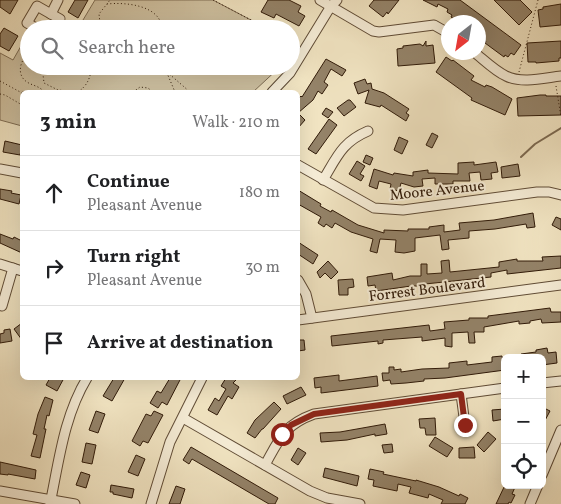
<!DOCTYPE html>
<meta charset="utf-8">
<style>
:root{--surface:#fff;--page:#f6f6f6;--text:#202124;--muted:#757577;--line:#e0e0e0}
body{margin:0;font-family:Vollkorn,serif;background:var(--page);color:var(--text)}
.controls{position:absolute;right:15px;bottom:15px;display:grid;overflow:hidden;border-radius:8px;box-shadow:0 5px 20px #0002}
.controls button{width:45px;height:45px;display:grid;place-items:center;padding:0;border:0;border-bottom:1px solid var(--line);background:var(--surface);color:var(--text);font:25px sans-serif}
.compass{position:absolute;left:441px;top:15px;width:45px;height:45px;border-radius:50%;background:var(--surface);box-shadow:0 5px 20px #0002;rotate:211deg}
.stop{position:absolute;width:15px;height:15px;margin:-11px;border:4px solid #8f2418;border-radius:50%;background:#fff}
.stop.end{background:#8f2418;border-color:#fff;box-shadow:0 1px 5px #0008}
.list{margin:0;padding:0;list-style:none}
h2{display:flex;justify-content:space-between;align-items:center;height:65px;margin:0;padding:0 20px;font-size:21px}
h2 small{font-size:16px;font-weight:400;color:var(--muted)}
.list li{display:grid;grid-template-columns:32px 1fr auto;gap:15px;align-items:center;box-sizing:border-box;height:75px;padding:0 20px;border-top:1px solid var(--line)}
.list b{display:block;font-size:19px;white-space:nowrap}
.list p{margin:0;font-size:16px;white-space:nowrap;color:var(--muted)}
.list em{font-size:16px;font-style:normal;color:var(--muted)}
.icon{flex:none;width:28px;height:28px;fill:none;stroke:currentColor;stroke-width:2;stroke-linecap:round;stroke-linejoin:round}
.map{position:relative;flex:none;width:561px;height:504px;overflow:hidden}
.search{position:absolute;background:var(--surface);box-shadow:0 5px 20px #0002;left:20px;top:20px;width:280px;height:55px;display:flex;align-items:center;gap:12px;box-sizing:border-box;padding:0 18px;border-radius:28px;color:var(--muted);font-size:19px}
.panel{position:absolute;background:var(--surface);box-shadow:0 5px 20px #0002;left:20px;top:90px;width:280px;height:290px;border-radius:8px}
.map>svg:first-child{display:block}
.green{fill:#d0c2a2;stroke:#806e55}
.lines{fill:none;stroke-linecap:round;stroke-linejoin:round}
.stream{stroke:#7c6a52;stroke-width:2}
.building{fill:#948369;stroke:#301a08}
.minor-casing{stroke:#604c36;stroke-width:11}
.path{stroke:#301a08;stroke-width:1;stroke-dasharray:1 2.5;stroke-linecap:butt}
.minor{stroke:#f6edd7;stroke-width:9}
.route{stroke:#8f2418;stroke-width:6}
.labels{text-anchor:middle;stroke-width:4;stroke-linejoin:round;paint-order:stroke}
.street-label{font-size:15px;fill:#301a08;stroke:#f6edd7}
</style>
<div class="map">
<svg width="561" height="504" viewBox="0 0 561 504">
<rect width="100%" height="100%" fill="#f1e4c2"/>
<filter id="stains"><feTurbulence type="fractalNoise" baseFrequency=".004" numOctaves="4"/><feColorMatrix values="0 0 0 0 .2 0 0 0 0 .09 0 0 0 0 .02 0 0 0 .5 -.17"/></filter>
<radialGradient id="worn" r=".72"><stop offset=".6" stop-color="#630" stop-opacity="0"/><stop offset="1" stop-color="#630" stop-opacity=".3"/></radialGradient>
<g class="green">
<path d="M95,0H213L268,29H86L80,25Z"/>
<path d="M25,39L29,41V66H72L77,69L79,66H281L253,92H22V126L0,120V53L13,60Z"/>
</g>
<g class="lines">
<path class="stream" d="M521,157L535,144L561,128"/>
</g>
<g class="building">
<path d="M0,0H18L10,14L0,7Z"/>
<path d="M75,0H88L78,18L68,12Z"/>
<path d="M268,0H289L301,6L298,12L305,16L299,26L276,14L274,18L261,12Z"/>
<path d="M374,0H399L388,14L387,12L383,17L369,6Z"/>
<path d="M423,0H460L521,45L514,55L511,53L508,57L505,55L504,57L485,43L486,41L481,38L485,33L478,28V22H458L451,17L452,15L447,12L448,9L438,4L437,7Z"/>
<path d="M494,0H520L532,12L519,25Z"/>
<path d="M561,4V25L540,27L538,10L543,9V7Z"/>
<path d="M4,28L18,36L9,51L0,46V34Z"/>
<path d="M426,41V46L433,45L435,63L398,66L397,49L403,48V46L420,44L423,46Z"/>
<path d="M561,41V58H559V61L536,63V62H528L527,43Z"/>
<path d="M446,57L452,61L453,60L474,76L471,80L485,87L486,85L492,87L512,99L505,115L471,100L472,98L436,72Z"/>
<path d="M326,59L346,70L342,76L331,69L324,82L328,85L322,94L318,91L313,100L298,113L305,120L298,128V99L301,96L302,97Z"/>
<path d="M365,79L367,84L371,83L372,89L384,93L409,109L406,113L409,115L406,121L381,105L380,107L365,103L369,90L358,94L354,83Z"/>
<path d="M540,95H546V96H561V115L518,116L517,98Z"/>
<path d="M348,100H350L356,107L344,116L337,108Z"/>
<path d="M326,108L333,112L328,118L322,114Z"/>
<path d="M329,119L337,125L316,154L308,149Z"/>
<path d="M432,133L438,136L432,148L426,145Z"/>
<path d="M399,137L408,141L402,154L394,150Z"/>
<path d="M5,141L22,145L20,155L3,152Z"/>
<path d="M366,155L373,158L370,165L363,162Z"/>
<path d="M357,161L365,166L360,174L364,176L361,181L349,174Z"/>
<path d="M474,162V165L496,162L498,172L491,173L492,179L481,180L480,172L469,173L470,181H453V184H435V178L422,179L423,186L414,187L401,183L399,191L390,189L391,184L379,181L377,189L369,186L374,169L393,175L394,173L413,176V172L428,170V173L458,174V163Z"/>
<path d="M518,164L520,176L502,178L501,167Z"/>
<path d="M0,189L12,191L11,193L21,195L19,204L0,199Z"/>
<path d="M298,190L321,204L320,206L331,212L332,210L358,225L384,233V230L408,231V229H429V227L444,225V232L460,230L459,223L494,220L533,213L535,227L527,228L526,224L495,229L469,231V238L448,240L449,249L442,250L440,235L415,238V251L404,253L395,252L396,240L380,239L377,253L370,251L373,239L351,232L335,223L332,228L326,224L324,227L318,223L321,217L298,204Z"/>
<path d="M556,217L561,219V230L552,225Z"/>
<path d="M0,234L13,239L14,237L22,241V253L0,243Z"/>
<path d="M298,242L318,255L313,264L298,254Z"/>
<path d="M561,256V268L507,274V270L491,273V277L425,284V286H411L376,291L375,285L368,286L367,277L392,273L393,280L410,276H421V264H427V274L442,273L441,261L449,260L450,272L499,267V262L517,259V261H543L542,257Z"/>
<path d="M328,261L338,272L331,279L325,273L320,278L317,272Z"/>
<path d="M353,279L354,287L348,288V295H339L338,280Z"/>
<path d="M550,308L551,312H561V322L542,323L541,319L530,321V323L519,324V321L484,327V332H474L475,343H469L468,332L452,333V347L445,346V338L422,341V337L383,340V343L378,344V341L332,346L331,336L429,325L430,331L445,329L444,322L469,320V318H488V316Z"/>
<path d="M22,323V340L14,329Z"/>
<path d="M10,329L12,341L0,343V334L4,333V330Z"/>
<path d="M298,340H304L305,350L298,351Z"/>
<path d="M547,348L548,353L556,352L557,363L542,365V358H521V354L536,352V350Z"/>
<path d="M502,356L503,361L505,360V370L445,378L424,379V381L406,383L391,384L390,380L383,381L382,373H389V367H394V370L401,369V372L422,369L449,368V363L467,361V365L492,362V357Z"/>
<path d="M339,375V381L377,376L378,386L321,393V387L315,388L314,378Z"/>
<path d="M50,378H64L57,391L46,385Z"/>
<path d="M114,378H125L112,401L103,396Z"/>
<path d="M170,378H181L167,405L162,402L158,408L150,403L157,391L161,393Z"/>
<path d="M226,378H238L233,383L239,387L232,399L228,396L217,415L208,410L215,398L219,401L226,389L221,386Z"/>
<path d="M301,387L306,395L287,404L283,396Z"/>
<path d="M45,397L53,400L49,416L47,415L44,429H46L40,458L31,456L37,435L33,434L38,414Z"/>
<path d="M274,402L281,409L263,429H262L255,438L247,433L255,420Z"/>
<path d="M542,407L550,411L542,426Z"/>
<path d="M505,409V419L493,421L492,410Z"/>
<path d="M96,411L105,414L98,433L89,430Z"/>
<path d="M154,411L163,415L148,443L143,441L140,446L132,441L146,414L151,416Z"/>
<path d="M435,418L436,435H426L425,428H420L419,419Z"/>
<path d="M385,424L387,434L375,436V434L347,440L321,442L320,433L340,432Z"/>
<path d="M488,432L496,439L484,452L477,445Z"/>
<path d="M435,437L453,448L447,457L429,446Z"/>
<path d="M86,443L96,445L92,464L82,462Z"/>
<path d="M392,444L393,452L384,453L382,445Z"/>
<path d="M191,447L278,498L275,504H269L192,459L189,464L183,460Z"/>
<path d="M474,447L475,458H459V448Z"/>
<path d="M298,448L306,453L298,465L291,460Z"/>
<path d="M136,455L145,459L138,476L128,472Z"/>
<path d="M0,462L36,470L35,479L8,474V475L0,474Z"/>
<path d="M325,468L359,476L357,486L323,477Z"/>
<path d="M370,469L384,472L383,474L416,481V480L439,487L459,496L460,494L468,498L465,504H441L443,500L429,494L428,498L409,493L411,487L398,484L397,491L373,486L374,480L368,479Z"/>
<path d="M81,472L90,475L86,488L76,485Z"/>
<path d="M111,485L134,489L132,498L113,494V492H110Z"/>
<path d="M505,485H516L512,494L515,495L511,503L509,502L508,504H496Z"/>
<path d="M176,486L185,489L180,504H169Z"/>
</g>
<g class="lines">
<g class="minor-casing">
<g id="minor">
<path d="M320,0L373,31L379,32L434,25L448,33"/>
<path d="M51,14L60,19L55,29"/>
<path d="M38,29L27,23L37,6L51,14L58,0"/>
<path d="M474,52C484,60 495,71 506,76C522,84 544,78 561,76"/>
<path d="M272,92L290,73L331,6L337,0"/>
<path d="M298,165L374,208L403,210L537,192H549L561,195"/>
<path d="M0,169L22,173"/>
<path d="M323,180C337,157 342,142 368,131"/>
<path d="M0,264L22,271"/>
<path d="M298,280L306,294L312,318"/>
<path d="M2,306L13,268"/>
<path d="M298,320L561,285"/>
<path d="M542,383L561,381"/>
<path d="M461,394L465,425"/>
<path d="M183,418L310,491L327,498L360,504"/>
<path d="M265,465C280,438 284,425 314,414L505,388"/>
<path d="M542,475L561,430"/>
<path d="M0,491L75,504"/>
<path d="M50,504C59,461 64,416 87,378"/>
<path d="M151,504L170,442L202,378"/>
<path d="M530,504L538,485"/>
</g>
</g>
<g class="path">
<path d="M213,0L268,29"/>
<path d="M107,4C125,2 161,5 162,29"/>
<path d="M103,29L100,23L99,14L110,0"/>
<path d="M291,41L298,45"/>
<path d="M29,53C20,60 16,75 27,82C33,86 40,86 44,92"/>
<path d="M42,66L44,83L58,90L78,92C88,85 90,78 92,66"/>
<path d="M164,66L175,92"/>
<path d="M167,72L190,92"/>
<path d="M519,72L538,0"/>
<path d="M0,81L22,93"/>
<path d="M556,86L561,117"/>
<path d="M133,92L140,87L148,88L153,92"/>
<path d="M0,94L5,95L22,105"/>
</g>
<use href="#minor" class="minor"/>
</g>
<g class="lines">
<path class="route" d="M282,434L291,425L314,414L461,394L465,425"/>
</g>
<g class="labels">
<g class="street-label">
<text transform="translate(437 190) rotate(-6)" y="5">Moore Avenue</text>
<text transform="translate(427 289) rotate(-7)" y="5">Forrest Boulevard</text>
</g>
</g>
<rect width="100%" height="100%" filter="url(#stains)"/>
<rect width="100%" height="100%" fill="url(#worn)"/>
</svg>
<div class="controls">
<button>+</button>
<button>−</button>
<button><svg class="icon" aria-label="locate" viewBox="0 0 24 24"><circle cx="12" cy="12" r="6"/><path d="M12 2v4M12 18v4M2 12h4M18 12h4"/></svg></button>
</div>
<svg class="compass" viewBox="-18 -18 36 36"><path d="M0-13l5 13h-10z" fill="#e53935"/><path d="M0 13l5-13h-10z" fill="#757577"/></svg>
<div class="stop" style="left:282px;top:434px"></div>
<div class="stop end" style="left:465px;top:425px"></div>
<div class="search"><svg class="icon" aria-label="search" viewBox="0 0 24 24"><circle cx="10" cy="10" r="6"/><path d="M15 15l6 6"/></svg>Search here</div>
<section class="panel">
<h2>3 min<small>Walk · 210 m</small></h2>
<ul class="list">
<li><svg class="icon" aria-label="ahead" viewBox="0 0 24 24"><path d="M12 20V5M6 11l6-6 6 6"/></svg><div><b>Continue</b><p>Pleasant Avenue</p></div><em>180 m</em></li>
<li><svg class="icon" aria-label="right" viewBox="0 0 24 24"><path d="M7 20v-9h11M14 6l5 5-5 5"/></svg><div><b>Turn right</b><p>Pleasant Avenue</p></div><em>30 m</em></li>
<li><svg class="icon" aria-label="arrive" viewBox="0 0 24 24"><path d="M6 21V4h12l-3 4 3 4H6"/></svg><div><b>Arrive at destination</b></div></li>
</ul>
</section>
</div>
